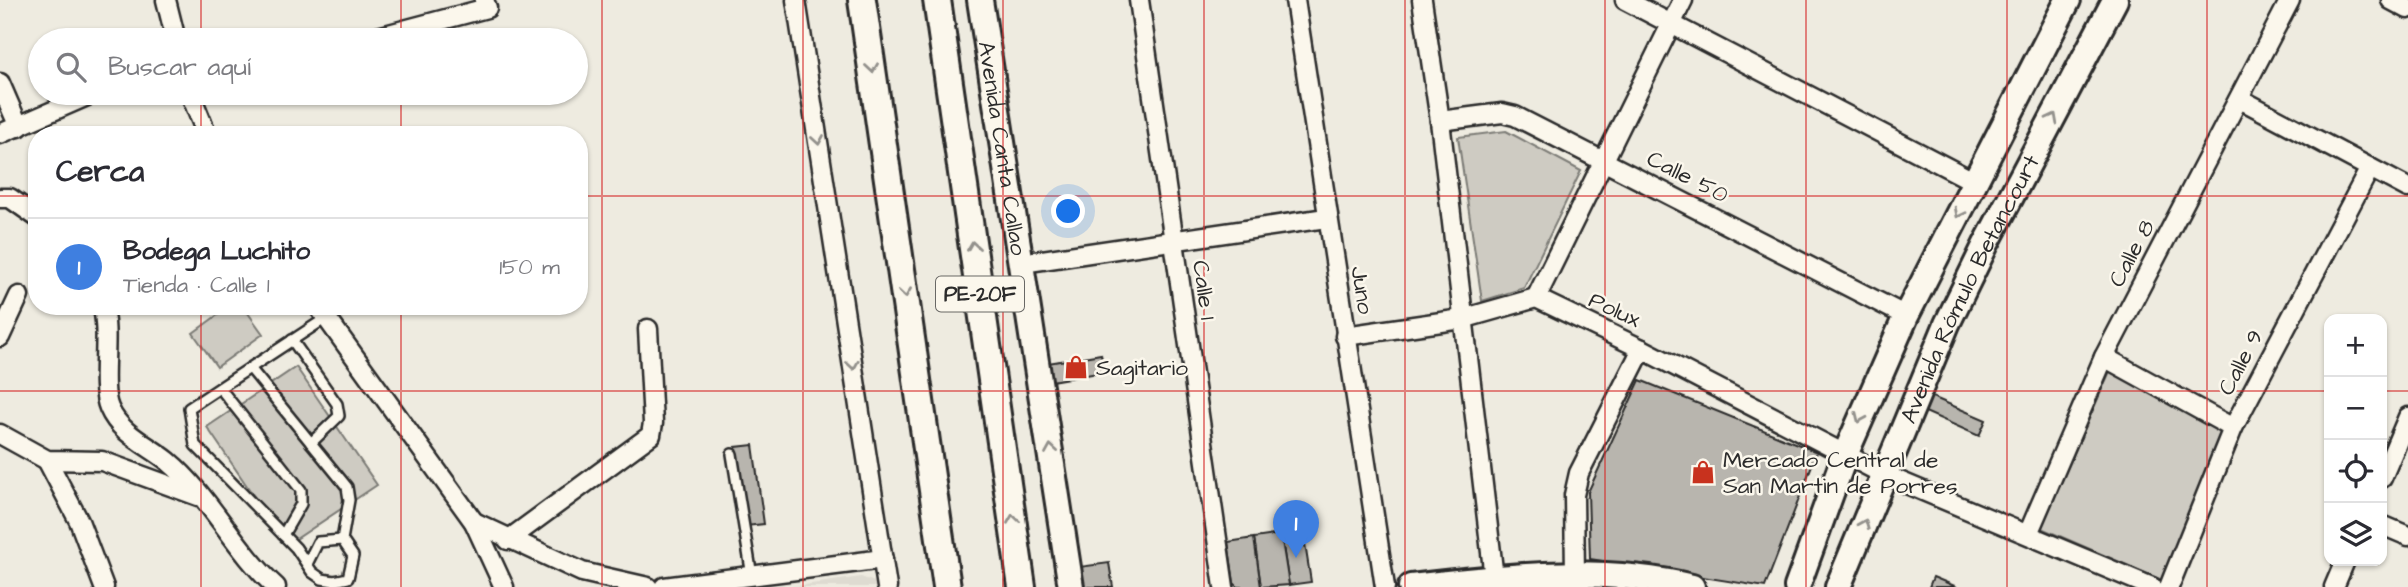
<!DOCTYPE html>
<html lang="es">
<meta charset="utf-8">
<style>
:root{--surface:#fff;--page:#f2f2f3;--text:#2b2b33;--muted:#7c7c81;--line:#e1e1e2;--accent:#c8321e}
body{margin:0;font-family:"Architects Daughter",sans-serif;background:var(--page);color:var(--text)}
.controls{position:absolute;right:21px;bottom:21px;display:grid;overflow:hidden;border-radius:14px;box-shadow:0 2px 5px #0004}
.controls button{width:63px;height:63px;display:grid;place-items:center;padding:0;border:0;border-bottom:2px solid var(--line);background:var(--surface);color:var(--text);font:35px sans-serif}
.you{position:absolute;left:1069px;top:212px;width:24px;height:24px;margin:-18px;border:5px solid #fff;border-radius:50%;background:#1a73e8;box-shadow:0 0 0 10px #1a73e833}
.badge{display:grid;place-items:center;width:46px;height:46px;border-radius:50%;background:var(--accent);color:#fff;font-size:23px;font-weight:700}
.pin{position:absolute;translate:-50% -58px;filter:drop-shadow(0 2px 4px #0008)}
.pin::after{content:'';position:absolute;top:37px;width:24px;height:21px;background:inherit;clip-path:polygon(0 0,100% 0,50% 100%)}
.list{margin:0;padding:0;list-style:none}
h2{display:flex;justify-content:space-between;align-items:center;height:91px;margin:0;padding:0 28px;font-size:30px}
h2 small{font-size:23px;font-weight:400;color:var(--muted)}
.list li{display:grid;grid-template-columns:46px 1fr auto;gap:21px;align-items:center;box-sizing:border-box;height:98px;padding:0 28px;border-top:2px solid var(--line)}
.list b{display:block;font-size:26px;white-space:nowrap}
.list p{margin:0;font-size:23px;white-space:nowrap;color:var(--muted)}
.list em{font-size:23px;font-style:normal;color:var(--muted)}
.icon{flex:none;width:38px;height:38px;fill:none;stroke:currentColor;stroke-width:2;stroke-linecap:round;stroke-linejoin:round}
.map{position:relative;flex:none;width:2408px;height:587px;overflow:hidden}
.search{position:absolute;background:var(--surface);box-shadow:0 2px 5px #0004;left:28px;top:28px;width:560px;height:77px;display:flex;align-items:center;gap:18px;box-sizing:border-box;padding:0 24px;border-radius:38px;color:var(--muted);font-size:26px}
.panel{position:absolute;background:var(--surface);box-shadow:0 2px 5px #0004;left:28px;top:126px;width:560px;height:189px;border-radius:28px}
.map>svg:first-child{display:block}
.built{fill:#dedbd1}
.green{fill:#cecbc2;stroke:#7c7b76;stroke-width:2}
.building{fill:#b8b5ae;stroke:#2b2b2b;stroke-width:2}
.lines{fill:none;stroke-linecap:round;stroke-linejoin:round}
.lane-casing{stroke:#2b2b2b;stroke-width:14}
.street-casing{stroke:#2b2b2b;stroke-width:23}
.secondary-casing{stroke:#2b2b2b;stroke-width:30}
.primary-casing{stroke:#2b2b2b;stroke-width:32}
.lane{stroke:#fbf7ec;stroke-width:9}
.street{stroke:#fbf7ec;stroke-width:18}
.secondary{stroke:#fbf7ec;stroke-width:24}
.primary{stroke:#fbf7ec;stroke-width:26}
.oneway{stroke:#93918c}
.grid{fill:none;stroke:#d62828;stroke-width:2;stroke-opacity:0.55}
.labels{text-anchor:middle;stroke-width:5;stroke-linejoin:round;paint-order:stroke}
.shield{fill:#fbf7ec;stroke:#696865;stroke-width:2}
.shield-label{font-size:21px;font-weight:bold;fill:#2b2b2b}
.street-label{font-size:23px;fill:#2b2b2b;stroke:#fbf7ec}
.poi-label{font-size:23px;fill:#2b2b2b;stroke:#fbf7ec;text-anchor:start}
</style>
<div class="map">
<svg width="2408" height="587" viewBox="0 0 2408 587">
<rect width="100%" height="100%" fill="#eeebe0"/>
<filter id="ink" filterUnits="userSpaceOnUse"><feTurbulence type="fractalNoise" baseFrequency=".0143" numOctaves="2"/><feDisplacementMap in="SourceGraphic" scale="14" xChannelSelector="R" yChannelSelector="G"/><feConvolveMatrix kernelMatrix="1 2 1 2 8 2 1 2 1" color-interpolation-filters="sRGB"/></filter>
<g filter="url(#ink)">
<path class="built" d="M861,577L888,587H790Z"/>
<g class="green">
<path d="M1506,131L1581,171L1524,288L1482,301L1458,137Z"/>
<path d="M230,306H243L263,334L217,367L193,333Z"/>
<path d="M296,367L377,485L287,545L207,427Z"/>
<path d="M2111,369L2226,429L2164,581L2041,528Z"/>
</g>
<g class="building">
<path d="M1101,354L1104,372L1051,381L1048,363Z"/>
<path d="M1640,380L1817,452L1765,587L1590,559L1588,492Z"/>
<path d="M1930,396L1986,420L1979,436L1923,411Z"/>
<path d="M753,445L764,524L746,526L736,447Z"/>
<path d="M1303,531L1311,582L1289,585L1281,534Z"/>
<path d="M1281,534L1289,585L1261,587L1254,538Z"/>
<path d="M1254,538L1261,587H1238L1234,583L1228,542Z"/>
<path d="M1109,563L1113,587H1083L1079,567Z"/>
<path d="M1933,577L1957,587H1929Z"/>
</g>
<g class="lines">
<g class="lane-casing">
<g id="lane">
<path d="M292,340L337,404L339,416L311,443"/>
<path d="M250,368L347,487L349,500L342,540"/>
<path d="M220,388L301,490V504L283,535"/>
<path d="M732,454L752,576"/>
<path d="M308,562L318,542L342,540L353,556L348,578L334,581L322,579L312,572L296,548L195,445L189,408L326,318"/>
</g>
</g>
<g class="street-casing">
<g id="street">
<path d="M166,0L176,40"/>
<path d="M796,0L887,587"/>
<path d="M1139,0L1224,587"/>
<path d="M1295,0L1385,587"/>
<path d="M1422,0L1440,121L1494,578"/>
<path d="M1625,0L1975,182"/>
<path d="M2391,0L2408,9"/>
<path d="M366,40L487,8L484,0"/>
<path d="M0,83L19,127"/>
<path d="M190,93L207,135"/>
<path d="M2240,99L2408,188"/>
<path d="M1440,121L1502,113L1515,116L1906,316"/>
<path d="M0,134L94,93"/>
<path d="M0,198H10L37,217"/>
<path d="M1022,263L1326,218"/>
<path d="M1536,298L1683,0"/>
<path d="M102,306C111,332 99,385 109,408C120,434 148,445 168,461C209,495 235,550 276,587"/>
<path d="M318,306L474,522L504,587"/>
<path d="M1345,336L1462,319L1536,298L1642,349L1885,475L2152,587"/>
<path d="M0,337L19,296"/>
<path d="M2104,357L2233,428"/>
<path d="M0,434L47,460L102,461L198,496"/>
<path d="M47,460L79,521L104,587"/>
<path d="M2382,478L2408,417"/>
<path d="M474,522L582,572L648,587"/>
<path d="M2382,525L2408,536"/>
<path d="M2028,534L2104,357L2290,0"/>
<path d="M508,540L651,435L653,423L648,329"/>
<path d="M1575,575L1574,495L1579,473L1642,349"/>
<path d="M664,587L883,559"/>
<path d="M2169,587L2233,428L2370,168"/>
<path d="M2334,587L2345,561"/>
</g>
</g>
<g class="secondary-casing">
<g id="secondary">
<path id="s1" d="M980,0L1071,587"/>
<path d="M1411,587C1503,576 1602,565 1692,587"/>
<path d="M1797,587L1845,455L1906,316L2068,0"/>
<path id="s2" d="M1838,587L1947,324L1986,244L2115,0"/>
</g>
</g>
<g class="primary-casing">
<g id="primary">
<path d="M862,0L947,587"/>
<path d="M937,0L1022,587"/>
</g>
</g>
<use href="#lane" class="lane"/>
<use href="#street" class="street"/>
<use href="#secondary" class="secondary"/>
<use href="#primary" class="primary"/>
</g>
<defs><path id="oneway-chevron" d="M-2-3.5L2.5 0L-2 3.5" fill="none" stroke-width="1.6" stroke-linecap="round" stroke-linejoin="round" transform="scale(1.75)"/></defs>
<g class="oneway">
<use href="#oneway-chevron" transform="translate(872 68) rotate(82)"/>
<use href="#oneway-chevron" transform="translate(2053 118) rotate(-62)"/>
<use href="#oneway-chevron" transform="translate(818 140) rotate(81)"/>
<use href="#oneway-chevron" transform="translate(1959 213) rotate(117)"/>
<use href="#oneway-chevron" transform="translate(973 246) rotate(-98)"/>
<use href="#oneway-chevron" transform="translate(905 293) rotate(82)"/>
<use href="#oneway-chevron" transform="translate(853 365) rotate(81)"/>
<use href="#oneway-chevron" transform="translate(1860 418) rotate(114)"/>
<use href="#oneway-chevron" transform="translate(1051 449) rotate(-99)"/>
<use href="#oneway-chevron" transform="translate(1013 519) rotate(-98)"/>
<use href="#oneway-chevron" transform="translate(1864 524) rotate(-67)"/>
</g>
</g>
<path class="grid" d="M201,0V40M401,0V40M602,0V587M803,0V587M1003,0V587M1204,0V587M1405,0V587M1605,0V587M1806,0V587M2007,0V587M2207,0V587M201,93V135M401,93V135M0,196H37M579,196H2408M201,306V587M401,306V587M0,391H2329M2382,391H2408"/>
<defs>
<g id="shop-bare" transform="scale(1.89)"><path d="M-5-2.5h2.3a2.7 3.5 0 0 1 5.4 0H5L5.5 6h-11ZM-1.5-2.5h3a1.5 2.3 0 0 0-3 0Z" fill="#c8321e" stroke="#fbf7ec" stroke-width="2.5" paint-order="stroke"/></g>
</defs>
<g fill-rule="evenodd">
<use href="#shop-bare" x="1076" y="367"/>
<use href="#shop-bare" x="1703" y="472"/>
</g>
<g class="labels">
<rect class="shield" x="936" y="276.5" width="88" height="35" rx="5"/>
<g class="shield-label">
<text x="980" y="301">PE-20F</text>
</g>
<g class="street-label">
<text dy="8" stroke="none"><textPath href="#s1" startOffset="150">Avenida Canta Callao</textPath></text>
<text transform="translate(1688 176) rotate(27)" y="8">Calle 50</text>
<text transform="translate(2131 253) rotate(-62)" y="8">Calle 8</text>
<text transform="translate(1205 290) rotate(82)" y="8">Calle 1</text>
<text transform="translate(1363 290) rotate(81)" y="8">Juno</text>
<text dy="8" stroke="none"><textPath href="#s2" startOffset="326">Avenida Rómulo Betancourt</textPath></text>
<text transform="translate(1615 309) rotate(25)" y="8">Polux</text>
<text transform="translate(2240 362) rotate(-62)" y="8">Calle 9</text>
</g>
<g class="poi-label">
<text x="1096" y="375">Sagitario</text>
<text x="1723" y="467">Mercado Central de<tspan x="1723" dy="26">San Martin de Porres</tspan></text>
</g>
</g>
</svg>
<div class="controls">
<button>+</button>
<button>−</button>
<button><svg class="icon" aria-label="locate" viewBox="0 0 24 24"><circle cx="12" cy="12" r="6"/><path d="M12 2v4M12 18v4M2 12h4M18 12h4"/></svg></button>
<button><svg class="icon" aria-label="layers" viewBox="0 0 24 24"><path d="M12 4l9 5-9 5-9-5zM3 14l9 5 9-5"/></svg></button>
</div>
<div class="you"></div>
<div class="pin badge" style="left:1296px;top:558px;background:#3f7fe0">1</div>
<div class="search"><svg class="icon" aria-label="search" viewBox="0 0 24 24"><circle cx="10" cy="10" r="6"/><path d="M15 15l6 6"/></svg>Buscar aquí</div>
<section class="panel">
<h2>Cerca<small></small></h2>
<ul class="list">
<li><span class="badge" style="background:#3f7fe0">1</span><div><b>Bodega Luchito</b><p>Tienda · Calle 1</p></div><em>150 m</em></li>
</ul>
</section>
</div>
